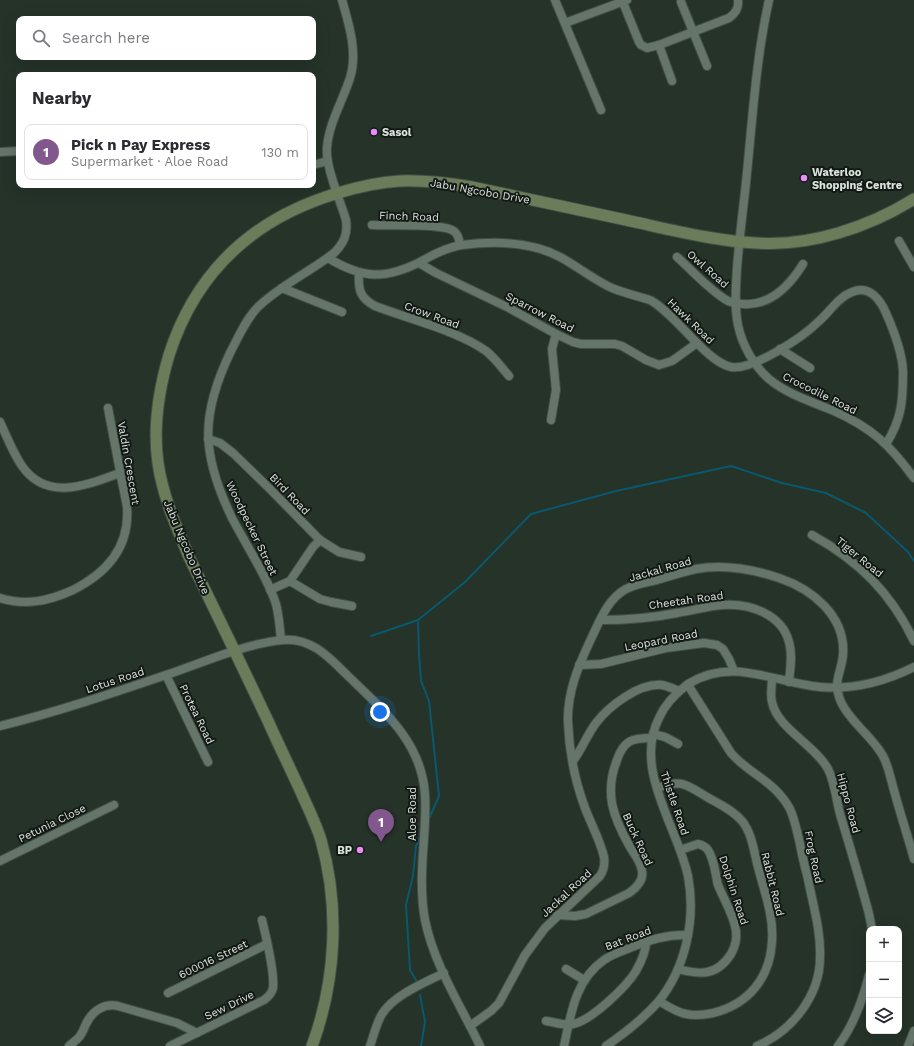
<!DOCTYPE html>
<meta charset="utf-8">
<style>
:root{--surface:#fff;--page:#f2f2f3;--text:#2b2b33;--muted:#7c7c81;--line:#e1e1e2;--accent:#82578d}
body{margin:0;font-family:"Work Sans",sans-serif;background:var(--page);color:var(--text)}
.controls{position:absolute;right:12px;bottom:12px;display:grid;overflow:hidden;border-radius:8px;box-shadow:0 4px 16px #0002}
.controls button{width:36px;height:36px;display:grid;place-items:center;padding:0;border:0;border-bottom:1px solid var(--line);background:var(--surface);color:var(--text);font:20px sans-serif}
.you{position:absolute;left:380px;top:712px;width:14px;height:14px;margin:-10px;border:3px solid #fff;border-radius:50%;background:#1a73e8;box-shadow:0 0 0 6px #1a73e833}
.badge{display:grid;place-items:center;width:26px;height:26px;border-radius:50%;background:var(--accent);color:#fff;font-size:13px;font-weight:700}
.pin{position:absolute;translate:-50% -33px;filter:drop-shadow(0 1px 2px #0008)}
.pin::after{content:'';position:absolute;top:21px;width:14px;height:12px;background:inherit;clip-path:polygon(0 0,100% 0,50% 100%)}
.list{margin:0;padding:0;list-style:none}
h2{display:flex;justify-content:space-between;align-items:center;height:52px;margin:0;padding:0 16px;font-size:17px}
h2 small{font-size:13px;font-weight:400;color:var(--muted)}
.list li{display:grid;grid-template-columns:26px 1fr auto;gap:12px;align-items:center;box-sizing:border-box;height:56px;margin:0 8px 8px;padding:0 8px;border:1px solid var(--line);border-radius:8px}
.list b{display:block;font-size:15px;white-space:nowrap}
.list p{margin:0;font-size:13px;white-space:nowrap;color:var(--muted)}
.list em{font-size:13px;font-style:normal;color:var(--muted)}
.icon{flex:none;width:22px;height:22px;fill:none;stroke:currentColor;stroke-width:2;stroke-linecap:round;stroke-linejoin:round}
.map{position:relative;flex:none;width:914px;height:1046px;overflow:hidden}
.search{position:absolute;background:var(--surface);box-shadow:0 4px 16px #0002;left:16px;top:16px;width:300px;height:44px;display:flex;align-items:center;gap:10px;box-sizing:border-box;padding:0 14px;border-radius:8px;color:var(--muted);font-size:15px}
.panel{position:absolute;background:var(--surface);box-shadow:0 4px 16px #0002;left:16px;top:72px;width:300px;height:116px;border-radius:8px}
.map>svg:first-child{display:block}
.lines{fill:none;stroke-linecap:round;stroke-linejoin:round}
.stream{stroke:#0a586d;stroke-width:2}
.street-casing{stroke:#434f46;stroke-width:10}
.secondary-casing{stroke:#434f46;stroke-width:13}
.street{stroke:#65756a;stroke-width:8}
.secondary{stroke:#6b7c5a;stroke-width:11}
.poi-dot{fill:#ec8cfa;stroke:#131915;stroke-width:1.5}
.labels{text-anchor:middle;stroke-width:4;stroke-linejoin:round;paint-order:stroke}
.poi-label{font-size:11px;font-weight:bold;fill:#d9e2db;stroke:#131915;text-anchor:start}
.street-label{font-size:11px;fill:#d9e2db;stroke:#131915}
</style>
<div class="map">
<svg width="914" height="1046" viewBox="0 0 914 1046">
<rect width="100%" height="100%" fill="#253329"/>
<g class="lines">
<g class="stream">
<path d="M418,620L419,654L421,681L429,701L439,796L428,821"/>
<path d="M371,636L418,620L465,582L531,514L616,491L731,466L782,483L826,493L866,513L908,552L914,561"/>
<path d="M417,982L410,970L406,905L413,876L416,846L420,838"/>
<path d="M420,995L425,1022L421,1046"/>
</g>
<g class="street-casing">
<g id="street">
<path d="M555,0L601,110"/>
<path d="M622,0L639,42L641,45L647,48L659,45L729,18C736,13 739,8 738,0"/>
<path d="M769,0C755,63 752,128 745,192C742,217 739,242 737,268C736,286 734,306 738,325C742,345 754,366 769,379C788,395 813,402 834,411C872,428 890,445 914,478"/>
<path d="M681,2L707,66"/>
<path d="M565,23L627,0"/>
<path d="M659,45L672,81"/>
<path d="M0,152L19,151"/>
<path d="M313,165L327,161"/>
<path d="M372,225C388,226 439,223 452,230C458,233 459,239 460,245"/>
<path d="M899,241L914,267"/>
<path d="M677,257C693,271 709,290 728,301C733,303 737,304 743,304C770,306 790,285 803,264"/>
<path d="M328,258C363,279 385,280 422,261C434,254 448,247 462,245C494,241 530,241 560,257C577,266 594,280 612,288C624,293 637,296 650,300C676,314 706,362 731,367C752,371 803,337 818,322C829,313 838,297 852,292C869,285 880,299 886,313C894,331 902,351 903,371C903,400 902,419 886,444"/>
<path d="M419,263L436,273L509,308L556,334L573,342L581,344H615L622,346L646,360L659,365L672,361L697,343"/>
<path d="M359,273C358,290 360,298 375,306C409,319 458,331 486,351C495,358 502,368 509,376"/>
<path d="M282,288L342,312"/>
<path d="M780,349L810,368"/>
<path d="M551,420L556,390L552,349L556,334"/>
<path d="M0,422C7,437 13,453 22,466C47,502 87,485 120,473"/>
<path d="M208,439L220,443L233,453L271,490L320,540L339,552L361,557"/>
<path d="M812,535C859,561 891,593 914,641"/>
<path d="M290,581L320,599L331,602L352,606"/>
<path d="M270,590L290,581L313,547L320,540"/>
<path d="M0,598C26,606 49,601 73,590C107,573 130,547 127,507C125,495 122,483 120,471C116,450 112,429 108,408"/>
<path d="M601,620C626,620 652,618 677,613C692,611 707,606 723,605C749,603 782,614 789,642C793,655 790,669 789,682"/>
<path d="M281,640C280,628 279,616 276,604C267,576 246,545 232,518C201,454 200,415 231,351C239,336 246,319 258,307C278,287 311,271 334,253C344,243 348,234 346,220C340,200 325,166 327,147C329,123 343,100 350,78C358,53 349,24 342,0"/>
<path d="M579,665L601,664L666,648L704,643L717,645L723,649L729,659L734,671"/>
<path d="M166,675L208,762"/>
<path d="M772,678C772,686 770,694 772,702C777,728 815,745 828,769C835,783 836,799 840,814C850,847 860,880 869,914L872,929"/>
<path d="M688,685L731,753C750,775 774,780 790,809C795,820 797,832 800,844C802,856 805,867 808,879C813,905 821,931 820,957C820,996 792,1031 757,1046"/>
<path d="M0,726C57,712 113,693 169,674C204,662 245,644 282,640C311,637 329,657 348,676C383,710 422,742 425,795C426,809 425,823 424,838C422,865 420,893 425,920C434,965 461,1006 480,1046"/>
<path d="M653,734L665,737L678,744"/>
<path d="M573,761C582,749 587,735 596,723C609,706 639,683 662,685C668,686 674,689 679,691"/>
<path d="M657,788C682,779 685,784 707,797C719,804 733,810 742,821C752,833 754,852 758,867C764,891 774,916 772,941C770,978 749,1004 713,1013C704,1015 695,1016 686,1014C676,1012 667,1006 659,1001"/>
<path d="M0,861L114,805"/>
<path d="M557,915L575,916L586,914L629,893C636,888 644,881 642,871C641,862 634,854 630,847C613,817 604,793 617,760C624,740 632,738 652,738"/>
<path d="M566,969L584,980"/>
<path d="M678,969C700,975 717,976 731,954C735,947 737,939 736,931C734,915 724,900 718,885C715,874 715,861 708,850C706,847 702,845 698,844L680,850"/>
<path d="M168,993L267,944"/>
<path d="M546,1021C554,1022 565,1026 573,1024C591,1021 627,986 636,971C641,962 646,952 646,942"/>
<path d="M470,1026L491,1011L499,1003L525,955L545,928L600,876C604,870 605,864 604,857C600,840 591,824 585,808C575,781 569,750 568,722C567,693 578,667 590,641C599,623 607,599 626,589C636,584 646,582 657,580C670,576 682,572 696,569C723,564 752,569 779,578C812,589 846,616 843,655C841,675 832,681 841,702C850,722 872,736 883,756C889,767 891,781 895,794C901,816 908,837 914,859"/>
<path d="M69,1046C72,1043 77,1040 80,1036C83,1032 84,1028 86,1024C92,1011 104,1003 118,1006L177,1023L197,1033"/>
<path d="M170,1046L264,1000C268,997 272,993 273,988C275,972 266,937 262,920"/>
<path d="M370,1046C374,1035 376,1024 382,1014C394,995 424,983 444,973"/>
<path d="M564,1046C571,1014 575,980 604,960C612,954 623,951 632,947C650,940 668,934 688,935"/>
<path d="M606,1046C625,1033 643,1019 658,1002C686,968 696,919 688,876C677,826 633,769 659,718C665,704 676,693 688,684C733,656 774,683 820,687C854,690 884,682 914,667"/>
<path d="M838,1046C853,1026 863,999 869,975"/>
<path d="M908,1046L914,1031"/>
</g>
</g>
<g class="secondary-casing">
<path id="secondary" d="M312,1046C336,981 340,907 321,840C317,827 311,814 305,801C293,774 280,748 268,721C242,666 216,612 189,557C176,526 163,497 158,463C153,428 159,389 169,355C196,271 254,218 338,193C358,187 378,182 400,181C425,180 448,183 472,187C523,198 575,209 626,220C668,229 714,241 756,243C810,247 869,227 914,199"/>
</g>
<use href="#street" class="street"/>
<use href="#secondary" class="secondary"/>
</g>
<g class="poi-dot">
<circle cx="374" cy="132" r="4"/>
<circle cx="804" cy="178" r="4"/>
<circle cx="360" cy="850" r="4"/>
</g>
<g class="labels">
<g class="poi-label">
<text x="382" y="136">Sasol</text>
<text x="812" y="176">Waterloo<tspan x="812" dy="13">Shopping Centre</tspan></text>
<text x="352" y="854" text-anchor="end">BP</text>
</g>
<g class="street-label">
<text transform="translate(480 191) rotate(10)" y="4">Jabu Ngcobo Drive</text>
<text transform="translate(409 216) rotate(2)" y="4">Finch Road</text>
<text transform="translate(708 269) rotate(41)" y="4">Owl Road</text>
<text transform="translate(540 312) rotate(27)" y="4">Sparrow Road</text>
<text transform="translate(432 315) rotate(20)" y="4">Crow Road</text>
<text transform="translate(691 321) rotate(44)" y="4">Hawk Road</text>
<text transform="translate(820 393) rotate(26)" y="4">Crocodile Road</text>
<text transform="translate(129 463) rotate(80)" y="4">Valdin Crescent</text>
<text transform="translate(290 494) rotate(46)" y="4">Bird Road</text>
<text transform="translate(252 528) rotate(64)" y="4">Woodpecker Street</text>
<text transform="translate(187 547) rotate(67)" y="4">Jabu Ngcobo Drive</text>
<text transform="translate(860 557) rotate(39)" y="4">Tiger Road</text>
<text transform="translate(660 569) rotate(-16)" y="4">Jackal Road</text>
<text transform="translate(686 600) rotate(-8)" y="4">Cheetah Road</text>
<text transform="translate(661 640) rotate(-11)" y="4">Leopard Road</text>
<text transform="translate(115 680) rotate(-18)" y="4">Lotus Road</text>
<text transform="translate(197 714) rotate(64)" y="4">Protea Road</text>
<text transform="translate(675 803) rotate(71)" y="4">Thistle Road</text>
<text transform="translate(849 803) rotate(75)" y="4">Hippo Road</text>
<text transform="translate(412 814) rotate(-90)" y="4">Aloe Road</text>
<text transform="translate(52 823) rotate(-26)" y="4">Petunia Close</text>
<text transform="translate(638 839) rotate(65)" y="4">Buck Road</text>
<text transform="translate(814 857) rotate(78)" y="4">Frog Road</text>
<text transform="translate(773 884) rotate(76)" y="4">Rabbit Road</text>
<text transform="translate(734 890) rotate(72)" y="4">Dolphin Road</text>
<text transform="translate(566 893) rotate(-43)" y="4">Jackal Road</text>
<text transform="translate(628 938) rotate(-21)" y="4">Bat Road</text>
<text transform="translate(213 959) rotate(-26)" y="4">600016 Street</text>
<text transform="translate(229 1005) rotate(-26)" y="4">Sew Drive</text>
</g>
</g>
</svg>
<div class="controls">
<button>+</button>
<button>−</button>
<button><svg class="icon" aria-label="layers" viewBox="0 0 24 24"><path d="M12 4l9 5-9 5-9-5zM3 14l9 5 9-5"/></svg></button>
</div>
<div class="you"></div>
<div class="pin badge" style="left:381px;top:842px">1</div>
<div class="search"><svg class="icon" aria-label="search" viewBox="0 0 24 24"><circle cx="10" cy="10" r="6"/><path d="M15 15l6 6"/></svg>Search here</div>
<section class="panel">
<h2>Nearby<small></small></h2>
<ul class="list">
<li><span class="badge">1</span><div><b>Pick n Pay Express</b><p>Supermarket · Aloe Road</p></div><em>130 m</em></li>
</ul>
</section>
</div>
